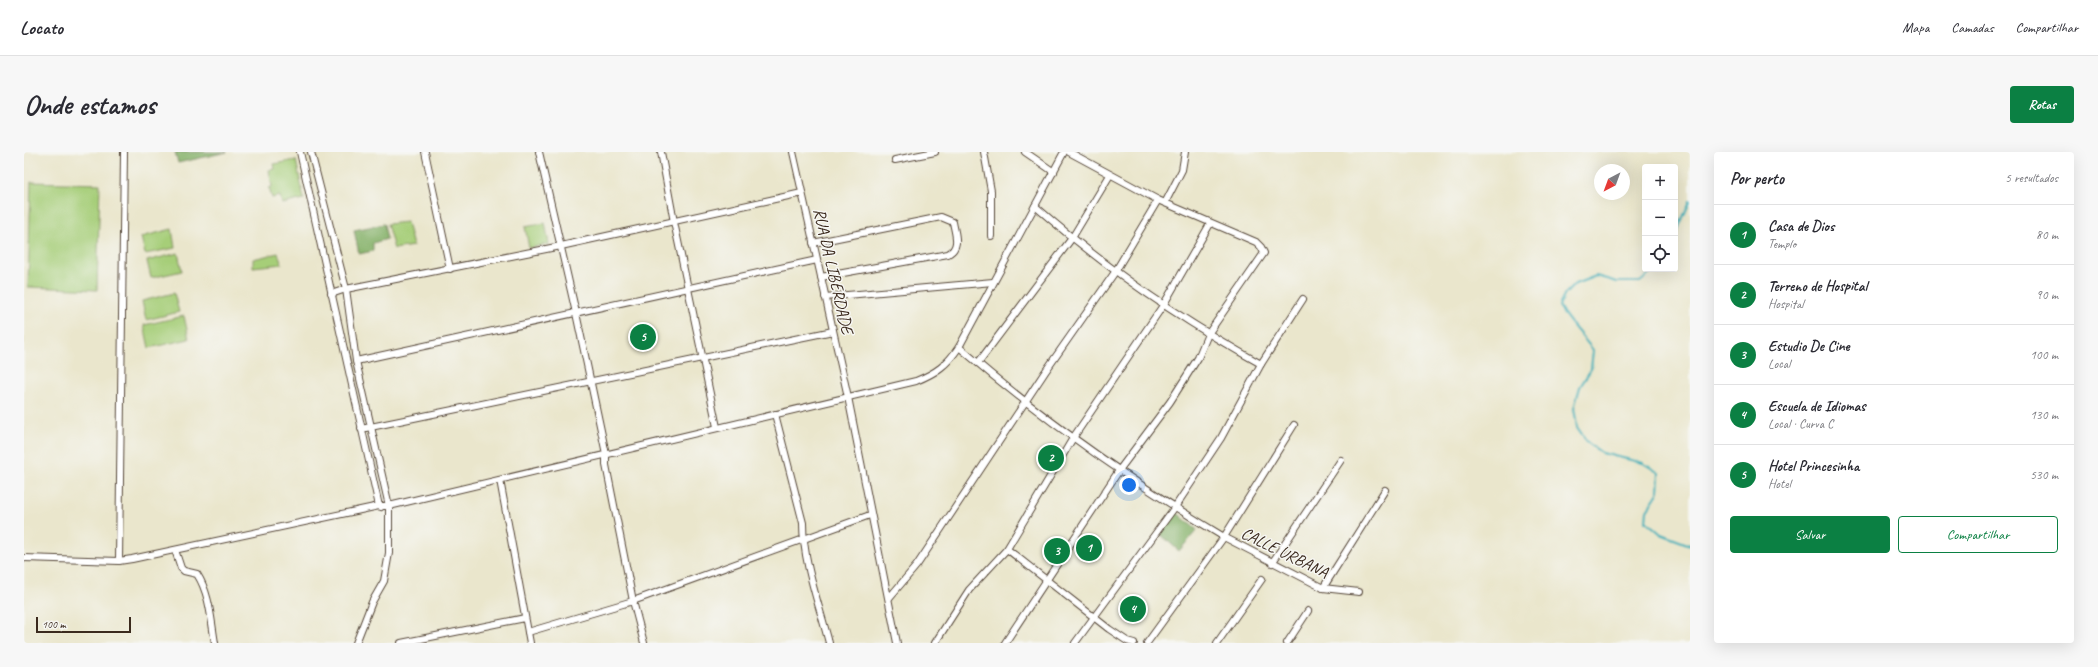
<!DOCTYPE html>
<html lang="pt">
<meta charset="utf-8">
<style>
:root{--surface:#fff;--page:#f7f7f7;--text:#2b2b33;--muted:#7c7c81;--line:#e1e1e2;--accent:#0b8043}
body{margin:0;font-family:Caveat,sans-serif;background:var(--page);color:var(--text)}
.controls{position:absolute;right:12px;top:12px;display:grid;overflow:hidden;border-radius:4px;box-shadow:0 4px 16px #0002}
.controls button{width:36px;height:36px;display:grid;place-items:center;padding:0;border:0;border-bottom:1px solid var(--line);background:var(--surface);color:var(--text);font:20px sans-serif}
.compass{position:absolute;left:1570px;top:12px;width:36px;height:36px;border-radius:50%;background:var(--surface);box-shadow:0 4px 16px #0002;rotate:221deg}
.scale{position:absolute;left:12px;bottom:10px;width:95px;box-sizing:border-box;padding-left:4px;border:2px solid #3b2a1e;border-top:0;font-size:11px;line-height:14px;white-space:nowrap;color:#3b2a1e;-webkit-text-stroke:3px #f6f6f2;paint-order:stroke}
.you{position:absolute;left:1105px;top:333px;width:14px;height:14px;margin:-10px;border:3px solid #fff;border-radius:50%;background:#1a73e8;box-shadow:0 0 0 6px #1a73e833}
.badge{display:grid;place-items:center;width:26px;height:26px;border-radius:50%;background:var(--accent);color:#fff;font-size:13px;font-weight:700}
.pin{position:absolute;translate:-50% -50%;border:2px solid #fff;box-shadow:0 1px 4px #0006}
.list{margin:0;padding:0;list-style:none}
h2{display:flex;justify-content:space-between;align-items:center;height:52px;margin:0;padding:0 16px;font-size:17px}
h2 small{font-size:13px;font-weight:400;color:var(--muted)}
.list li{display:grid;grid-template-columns:26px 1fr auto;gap:12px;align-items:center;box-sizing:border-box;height:60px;padding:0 16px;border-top:1px solid var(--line)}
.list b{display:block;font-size:15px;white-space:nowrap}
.list p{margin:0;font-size:13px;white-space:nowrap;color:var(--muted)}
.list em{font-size:13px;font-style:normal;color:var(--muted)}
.actions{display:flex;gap:8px;padding:12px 16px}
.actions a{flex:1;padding:9px 0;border:1px solid var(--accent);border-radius:4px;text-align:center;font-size:14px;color:var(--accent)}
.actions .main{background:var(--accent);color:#fff}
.icon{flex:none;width:22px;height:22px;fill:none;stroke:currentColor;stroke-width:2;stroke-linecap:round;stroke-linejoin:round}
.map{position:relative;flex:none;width:1666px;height:491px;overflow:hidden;border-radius:4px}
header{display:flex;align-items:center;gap:24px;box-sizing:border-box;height:56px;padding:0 20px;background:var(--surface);border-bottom:1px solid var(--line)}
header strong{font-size:19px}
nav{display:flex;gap:22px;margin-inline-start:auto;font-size:14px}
.intro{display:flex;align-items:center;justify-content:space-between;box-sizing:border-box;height:96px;padding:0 24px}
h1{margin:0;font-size:28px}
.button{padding:10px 18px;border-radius:4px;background:var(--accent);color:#fff;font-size:14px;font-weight:700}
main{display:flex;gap:24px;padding:0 24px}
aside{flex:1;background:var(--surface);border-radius:4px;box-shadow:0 4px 16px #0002}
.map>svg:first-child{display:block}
.green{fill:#a6ce78;stroke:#707c4b}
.forest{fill:#84b168;stroke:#606e43}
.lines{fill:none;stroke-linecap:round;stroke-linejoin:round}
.stream{stroke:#40b0bb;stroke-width:2}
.minor-casing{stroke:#554638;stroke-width:8}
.minor{stroke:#fff;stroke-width:6}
.labels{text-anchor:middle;stroke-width:3;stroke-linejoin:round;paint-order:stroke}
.street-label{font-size:17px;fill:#3b2a1e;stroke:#f6f6f2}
</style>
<header>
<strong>Locato</strong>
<nav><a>Mapa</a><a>Camadas</a><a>Compartilhar</a></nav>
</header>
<div class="intro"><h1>Onde estamos</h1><a class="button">Rotas</a></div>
<main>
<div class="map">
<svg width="1666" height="491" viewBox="0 0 1666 491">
<rect width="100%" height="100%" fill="#f6f6f2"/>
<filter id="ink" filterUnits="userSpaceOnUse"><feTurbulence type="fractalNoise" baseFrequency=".025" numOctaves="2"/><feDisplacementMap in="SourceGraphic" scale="8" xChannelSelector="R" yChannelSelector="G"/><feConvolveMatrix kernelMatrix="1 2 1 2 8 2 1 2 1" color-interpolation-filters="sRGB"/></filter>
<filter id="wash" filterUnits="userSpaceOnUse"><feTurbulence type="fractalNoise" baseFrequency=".012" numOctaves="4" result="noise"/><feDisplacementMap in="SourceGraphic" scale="16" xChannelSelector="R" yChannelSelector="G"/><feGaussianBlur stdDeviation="0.9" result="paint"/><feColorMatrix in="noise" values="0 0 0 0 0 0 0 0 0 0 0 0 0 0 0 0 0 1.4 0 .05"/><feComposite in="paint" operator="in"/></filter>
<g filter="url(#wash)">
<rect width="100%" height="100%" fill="#eae6cc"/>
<g class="green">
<path d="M272,8L280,47L258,52L256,44L248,46L245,36L248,35L245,18L251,17L250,12Z"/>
<path d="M7,30L76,32L73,138L4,135Z"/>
<path d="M383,70L389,94L370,97L363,72Z"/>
<path d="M521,71L525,92L505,96L501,75Z"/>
<path d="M148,77L151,96L121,102L117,85Z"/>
<path d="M154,101L158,119L127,126L123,109Z"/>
<path d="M254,101L258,112L229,115V107Z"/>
<path d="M150,141L155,160L122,168L118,149Z"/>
<path d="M160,164L165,187L125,196L120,173Z"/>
</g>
<g class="forest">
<path d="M151,0H203L154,11Z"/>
<path d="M360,72L363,87L349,91V99L335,102L330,78Z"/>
<path d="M1152,360L1173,378L1155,399L1136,382Z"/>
</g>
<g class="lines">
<g class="stream">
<path d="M1651,84L1666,49"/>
<path d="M1632,117L1616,130H1593L1572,124L1551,132L1541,142L1535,154C1545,172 1557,182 1569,198L1567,217L1556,235L1550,256L1553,275L1564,291L1578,301L1619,311L1635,321L1634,341L1623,358L1622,369L1637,382L1666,393"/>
</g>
</g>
</g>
<g filter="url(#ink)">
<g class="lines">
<g class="minor-casing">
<g id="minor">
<path d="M276,0L355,354L357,355"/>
<path d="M287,0L322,137L332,209L365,354V401L360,429L348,450L332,491"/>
<path d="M401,0L426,117"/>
<path d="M515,0L552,161L582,302V313L609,449L620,491"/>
<path d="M637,0L650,70L693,275"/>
<path d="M769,0L824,245L873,491"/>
<path d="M960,0L967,39V84"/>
<path d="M1001,0L1030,20"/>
<path d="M871,8L911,0"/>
<path d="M1141,51L1158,18L1161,0"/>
<path d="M1011,54C1080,115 1156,167 1237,212"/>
<path d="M789,91L917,65L929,70C931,82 937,95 924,102L797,125"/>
<path d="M307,142L322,137L537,94L778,41"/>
<path d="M801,145L969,130"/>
<path d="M935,195C1017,266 1106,329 1200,385L1123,491"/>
<path d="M332,209L793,108"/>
<path d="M954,211L1048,86L1086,23"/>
<path d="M751,262L779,371C779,411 795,452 805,491"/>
<path d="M1270,273L1200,385L1299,436L1335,440"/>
<path d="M337,277L809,179"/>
<path d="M476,328L506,491"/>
<path d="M983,397L1085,477L1103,489L1110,491"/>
<path d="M151,398L157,416L160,419L173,422C186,442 187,468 191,491"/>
<path d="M0,406L95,409L108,407L355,354H365L892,229C912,221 923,213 935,195L1040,0"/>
<path d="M95,409L100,0"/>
<path d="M1248,411L1317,308"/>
<path d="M1299,436L1361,338"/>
<path d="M865,446L893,413L915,380L1021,220L1091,120L1134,48"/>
<path d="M504,480L609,449L846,363"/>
<path d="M377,491L501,466"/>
<path d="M911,491L945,438L983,397L1049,286L1140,152L1186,72"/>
<path d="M981,491L1096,317L1146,250L1174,206L1184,182L1240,101L1237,95L1232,90L1134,48L1045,0"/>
<path d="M1051,491L1151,355L1197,286L1237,212L1279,147"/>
<path d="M1193,491L1238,427"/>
<path d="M1263,491L1284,459"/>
</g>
</g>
<use href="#minor" class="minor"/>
</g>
</g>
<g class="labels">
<g class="street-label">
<text transform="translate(810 119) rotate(77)" y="6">RUA DA LIBERDADE</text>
<text transform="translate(1261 400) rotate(26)" y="6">CALLE URBANA</text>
</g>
</g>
</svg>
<div class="controls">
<button>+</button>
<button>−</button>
<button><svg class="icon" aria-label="locate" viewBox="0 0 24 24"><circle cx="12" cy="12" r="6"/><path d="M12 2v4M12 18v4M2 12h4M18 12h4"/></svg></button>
</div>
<svg class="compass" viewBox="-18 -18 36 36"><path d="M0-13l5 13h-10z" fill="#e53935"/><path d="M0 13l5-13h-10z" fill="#7c7c81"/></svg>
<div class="scale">100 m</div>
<div class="you"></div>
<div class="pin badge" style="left:1065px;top:396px">1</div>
<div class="pin badge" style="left:1027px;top:306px">2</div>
<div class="pin badge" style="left:1033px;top:399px">3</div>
<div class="pin badge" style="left:1109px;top:457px">4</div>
<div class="pin badge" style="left:619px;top:185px">5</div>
</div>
<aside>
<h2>Por perto<small>5 resultados</small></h2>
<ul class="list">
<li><span class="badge">1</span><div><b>Casa de Dios</b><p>Templo</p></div><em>80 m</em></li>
<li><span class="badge">2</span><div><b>Terreno de Hospital</b><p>Hospital</p></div><em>90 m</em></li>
<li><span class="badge">3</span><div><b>Estudio De Cine</b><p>Local</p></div><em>100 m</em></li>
<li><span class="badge">4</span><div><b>Escuela de Idiomas</b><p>Local · Curva C</p></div><em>130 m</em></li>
<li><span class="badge">5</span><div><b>Hotel Princesinha</b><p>Hotel</p></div><em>530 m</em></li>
</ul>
<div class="actions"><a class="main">Salvar</a><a>Compartilhar</a></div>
</aside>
</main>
